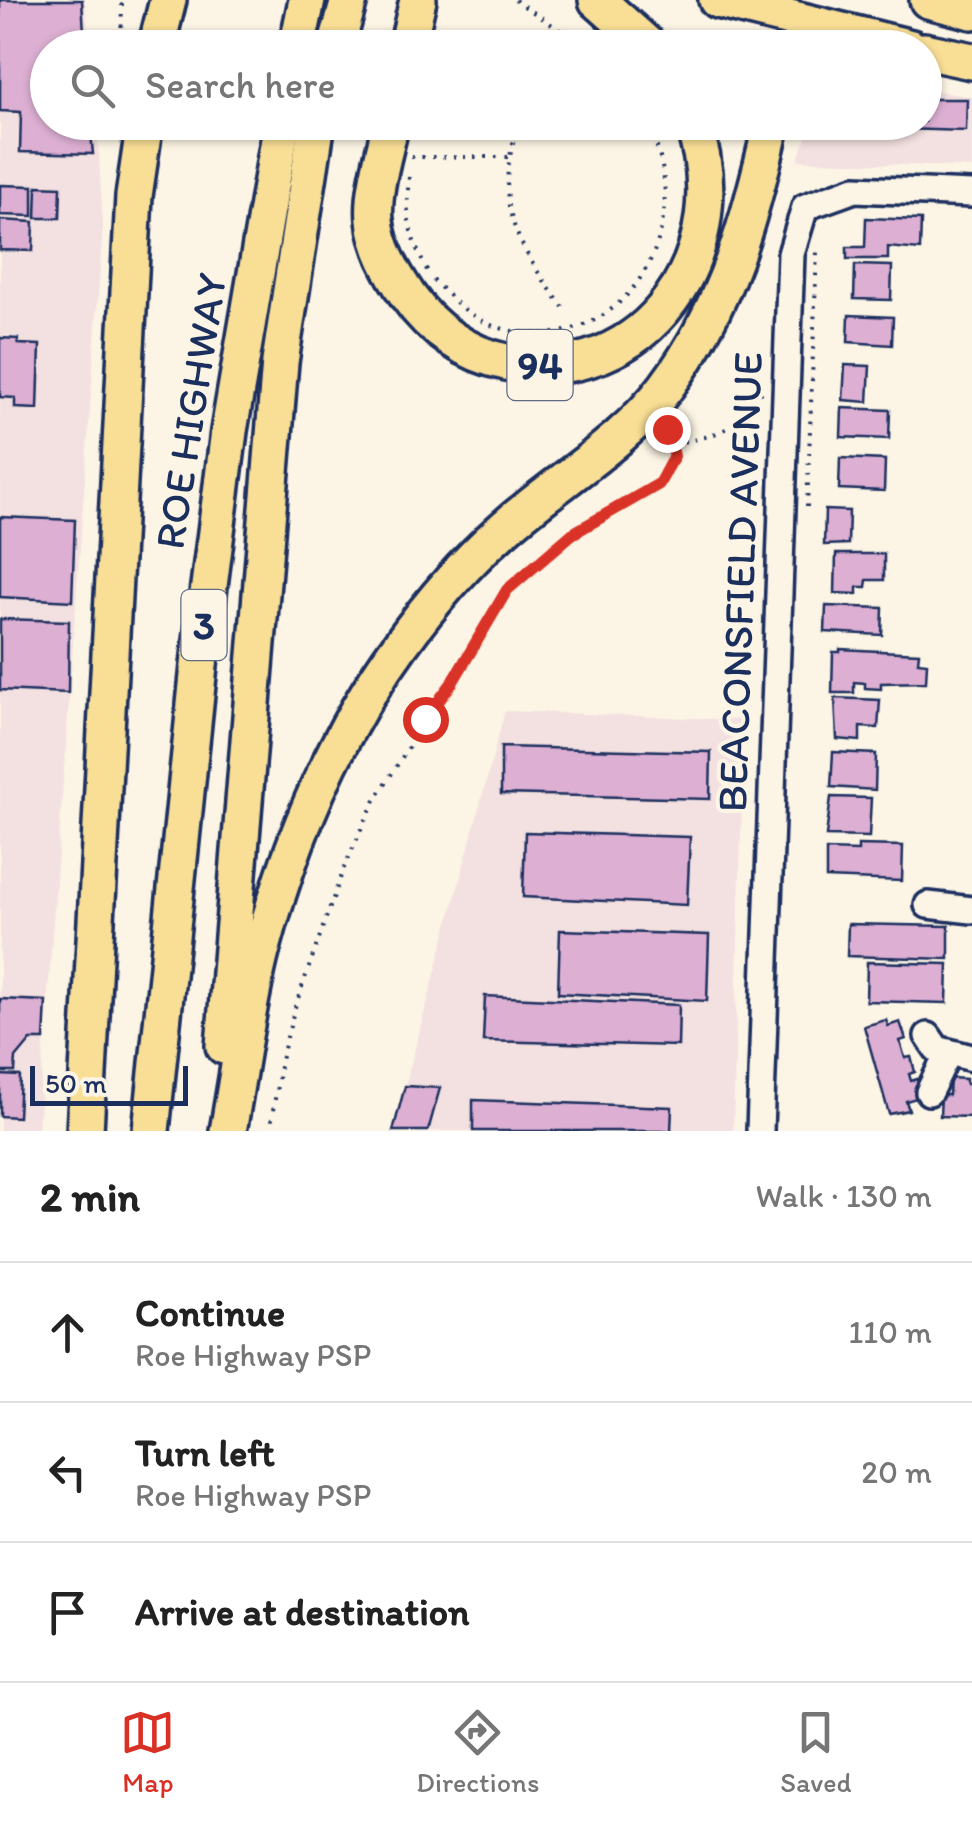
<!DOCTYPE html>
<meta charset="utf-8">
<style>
:root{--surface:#fff;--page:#f2f2f2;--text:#222;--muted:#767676;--line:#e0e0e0;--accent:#d93025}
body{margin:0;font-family:Itim,sans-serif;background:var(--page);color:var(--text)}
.scale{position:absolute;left:30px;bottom:25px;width:158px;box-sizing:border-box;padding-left:10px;border:5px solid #1b2f5e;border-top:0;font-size:28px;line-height:35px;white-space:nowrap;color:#1b2f5e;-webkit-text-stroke:8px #fcf5e5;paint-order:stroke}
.stop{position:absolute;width:30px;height:30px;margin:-22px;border:8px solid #d93025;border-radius:50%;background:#fff}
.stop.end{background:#d93025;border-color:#fff;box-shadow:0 2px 10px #0008}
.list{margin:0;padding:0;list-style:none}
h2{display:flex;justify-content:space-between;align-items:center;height:130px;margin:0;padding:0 40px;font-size:42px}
h2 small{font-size:32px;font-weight:400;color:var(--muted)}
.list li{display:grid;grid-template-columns:65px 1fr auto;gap:30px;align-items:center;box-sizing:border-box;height:140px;padding:0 40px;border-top:2px solid var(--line)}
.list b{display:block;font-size:38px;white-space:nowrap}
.list p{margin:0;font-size:32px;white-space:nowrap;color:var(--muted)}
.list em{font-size:32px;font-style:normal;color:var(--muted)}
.icon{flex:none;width:55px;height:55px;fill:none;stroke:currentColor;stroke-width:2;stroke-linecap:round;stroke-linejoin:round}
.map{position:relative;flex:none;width:972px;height:1131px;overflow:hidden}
.search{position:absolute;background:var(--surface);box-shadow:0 2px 8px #0004;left:30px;right:30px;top:30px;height:110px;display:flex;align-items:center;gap:25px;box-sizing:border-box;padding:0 35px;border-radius:55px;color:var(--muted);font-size:38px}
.sheet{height:550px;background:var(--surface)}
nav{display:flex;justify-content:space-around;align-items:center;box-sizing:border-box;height:140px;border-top:2px solid var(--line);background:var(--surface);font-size:28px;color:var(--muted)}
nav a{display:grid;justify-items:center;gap:5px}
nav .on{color:var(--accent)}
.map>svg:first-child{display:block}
.built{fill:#f3e0e0}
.building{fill:#ddb0d3;stroke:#1b2f5e;stroke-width:2.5}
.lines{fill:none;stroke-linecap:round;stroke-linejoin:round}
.minor-casing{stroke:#1b2f5e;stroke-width:32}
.highway-casing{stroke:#1b2f5e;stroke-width:42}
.path{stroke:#1b2f5e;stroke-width:4;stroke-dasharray:2.5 8;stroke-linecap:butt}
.minor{stroke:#fcf5e5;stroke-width:25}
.highway{stroke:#f9df96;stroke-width:35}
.route{stroke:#d93025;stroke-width:12}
.labels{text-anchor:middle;stroke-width:8;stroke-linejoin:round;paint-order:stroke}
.shield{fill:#fcf5e5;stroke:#5e6a86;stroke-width:2.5}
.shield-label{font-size:40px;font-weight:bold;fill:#1b2f5e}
.street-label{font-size:42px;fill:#1b2f5e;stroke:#fcf5e5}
</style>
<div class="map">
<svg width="972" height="1131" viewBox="0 0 972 1131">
<rect width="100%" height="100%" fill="#fcf5e5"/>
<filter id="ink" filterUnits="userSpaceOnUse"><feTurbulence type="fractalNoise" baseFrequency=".01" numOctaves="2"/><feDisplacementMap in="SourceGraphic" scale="20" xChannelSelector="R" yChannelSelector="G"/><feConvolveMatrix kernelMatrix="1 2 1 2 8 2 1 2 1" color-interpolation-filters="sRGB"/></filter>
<g filter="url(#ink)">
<g class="built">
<path d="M0,0H85L89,47L48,48V122L97,123L103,227L38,1131H0Z"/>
<path d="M925,89L972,97V168L798,160L811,123L924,122Z"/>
<path d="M505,711L744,720L733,1131H393Z"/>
</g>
<g class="building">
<path d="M0,0H82L85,48H48V122H90L93,154L20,152L21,112L0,111Z"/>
<path d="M924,90L930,91V99H967L966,131L835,127L832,122H924Z"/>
<path d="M0,185L33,186V216L0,215Z"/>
<path d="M37,186L61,187L60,218H36Z"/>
<path d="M866,218L921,220L920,250L888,247V259H847V247H865Z"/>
<path d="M0,220L34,222L33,251L0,250Z"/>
<path d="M855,265L892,266L891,300L854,299Z"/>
<path d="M849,315L893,317L892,345L848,342Z"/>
<path d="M0,338L18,339V344L40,345L38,409L15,408V398L0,397Z"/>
<path d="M845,365L870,366L868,402L843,400Z"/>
<path d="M842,408L890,410L889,439L841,437Z"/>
<path d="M840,458L885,460L884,491L839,489Z"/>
<path d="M825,510L849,511L848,544L824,545Z"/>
<path d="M0,517L75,520L72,601L0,597Z"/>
<path d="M836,554H884V580H867L866,587H857V594L835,593Z"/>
<path d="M826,606L883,608L882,635L825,632Z"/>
<path d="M0,619L69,621L68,693L0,690Z"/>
<path d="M840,649L919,653L918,662L927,663L926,682L881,683V689L865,688V683L854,682V693H832L833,652H840Z"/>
<path d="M835,698L880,700L878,728L860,727V741L837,739Z"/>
<path d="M501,747L711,752L710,799L501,794Z"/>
<path d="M833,752L876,754L875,790L831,787Z"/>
<path d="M831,797L871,798L869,837L826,836Z"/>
<path d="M525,832L690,837L687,905L523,897Z"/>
<path d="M858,845L903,846L902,881L826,878V850L858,851Z"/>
<path d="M848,924L949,926V959L847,956Z"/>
<path d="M560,930L709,935L707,1001L558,993Z"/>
<path d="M867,962L948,964L947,1003L866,1001Z"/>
<path d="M485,996L679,1005L678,1046L483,1041Z"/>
<path d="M0,999L46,1001L44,1040H31L16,1058L15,1072H0Z"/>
<path d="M886,1020L888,1026L900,1022L906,1039L900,1041L905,1058L911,1057L915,1072L909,1074L911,1081L917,1079L923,1096L906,1101L909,1110L889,1114L864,1026Z"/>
<path d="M0,1075L20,1076L18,1117L0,1116Z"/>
<path d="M950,1078L966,1079V1084H972V1117L940,1116L941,1095H949Z"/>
<path d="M405,1086L440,1088L428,1131H393Z"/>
<path d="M473,1100L672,1107L671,1131H473Z"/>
</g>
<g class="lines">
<g class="minor-casing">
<g id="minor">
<path d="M928,905L972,910"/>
<path d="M928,1036L937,1049L972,1058"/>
<path d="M929,1092L948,1053"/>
<path d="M760,1131L791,254L805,207L855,189L972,194"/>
</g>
</g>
<g class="highway-casing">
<g id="highway">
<path d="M597,0L651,48"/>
<path d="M717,0L911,48"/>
<path d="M928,0L972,11"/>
<path d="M156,48L168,0"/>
<path d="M297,48L307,0"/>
<path d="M336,48L349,0"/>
<path d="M407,48L418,0"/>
<path d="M924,51L972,61"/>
<path d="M391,122C385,152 372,190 375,220C378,248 392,272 408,296C431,329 466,354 506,362C648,390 740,249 692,122"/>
<path d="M224,1046L280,362L317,122"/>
<path d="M85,1131L134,196L145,122"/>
<path d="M151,1131L200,656L229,431L282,122"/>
<path d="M228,1131C239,1072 246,1011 261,952C290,842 333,737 401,644C430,604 464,564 501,531C554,483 623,445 666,387C727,305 750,220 772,122"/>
</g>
</g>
<g class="path">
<path d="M515,0L587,48"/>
<path d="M121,48L122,0"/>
<path d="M520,122C490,202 516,244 563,307"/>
<path d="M411,157H511"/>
<path d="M409,177C405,217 409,236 428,272"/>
<path d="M433,280C451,298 470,318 494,326C620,368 704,229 646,122"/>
<path d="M673,443C709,439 749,427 762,390"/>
<path d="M807,507L817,251"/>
<path d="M270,1131L281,1060L295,1007L343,870L374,802L507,590L572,534L659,484L674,456L667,429"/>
</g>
<use href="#minor" class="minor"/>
<use href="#highway" class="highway"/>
</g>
</g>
<g class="lines" filter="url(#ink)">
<path class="route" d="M425,719L452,683L507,590L572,534L659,484L674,456L667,429"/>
</g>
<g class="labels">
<g class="shield">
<rect x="507.5" y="330" width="65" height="70" rx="8"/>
<rect x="181.5" y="590" width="45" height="70" rx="8"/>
</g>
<g class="shield-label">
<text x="540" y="379">94</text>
<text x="204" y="639">3</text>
</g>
<g class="street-label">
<text transform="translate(190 411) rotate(-81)" y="15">ROE HIGHWAY</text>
<text transform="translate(739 582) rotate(-88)" y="15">BEACONSFIELD AVENUE</text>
</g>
</g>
</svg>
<div class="scale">50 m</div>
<div class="stop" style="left:425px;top:719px"></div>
<div class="stop end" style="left:667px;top:429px"></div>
<div class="search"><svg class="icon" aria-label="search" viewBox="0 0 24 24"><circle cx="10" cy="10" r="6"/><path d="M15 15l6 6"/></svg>Search here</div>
</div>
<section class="sheet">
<h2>2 min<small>Walk · 130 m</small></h2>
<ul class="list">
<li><svg class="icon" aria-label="ahead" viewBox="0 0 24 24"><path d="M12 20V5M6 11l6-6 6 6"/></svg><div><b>Continue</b><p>Roe Highway PSP</p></div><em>110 m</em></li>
<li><svg class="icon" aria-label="left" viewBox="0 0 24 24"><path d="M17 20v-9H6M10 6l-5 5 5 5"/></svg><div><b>Turn left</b><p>Roe Highway PSP</p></div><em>20 m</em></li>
<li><svg class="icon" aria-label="arrive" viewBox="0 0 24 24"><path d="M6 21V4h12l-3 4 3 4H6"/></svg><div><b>Arrive at destination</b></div></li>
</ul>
</section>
<nav>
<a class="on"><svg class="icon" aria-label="map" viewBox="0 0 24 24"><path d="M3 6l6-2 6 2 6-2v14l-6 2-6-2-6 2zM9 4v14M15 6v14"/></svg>Map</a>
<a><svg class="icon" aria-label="directions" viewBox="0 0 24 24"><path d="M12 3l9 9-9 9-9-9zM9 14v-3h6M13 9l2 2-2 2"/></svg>Directions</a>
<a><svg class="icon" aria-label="saved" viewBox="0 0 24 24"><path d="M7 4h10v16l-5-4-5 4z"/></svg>Saved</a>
</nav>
